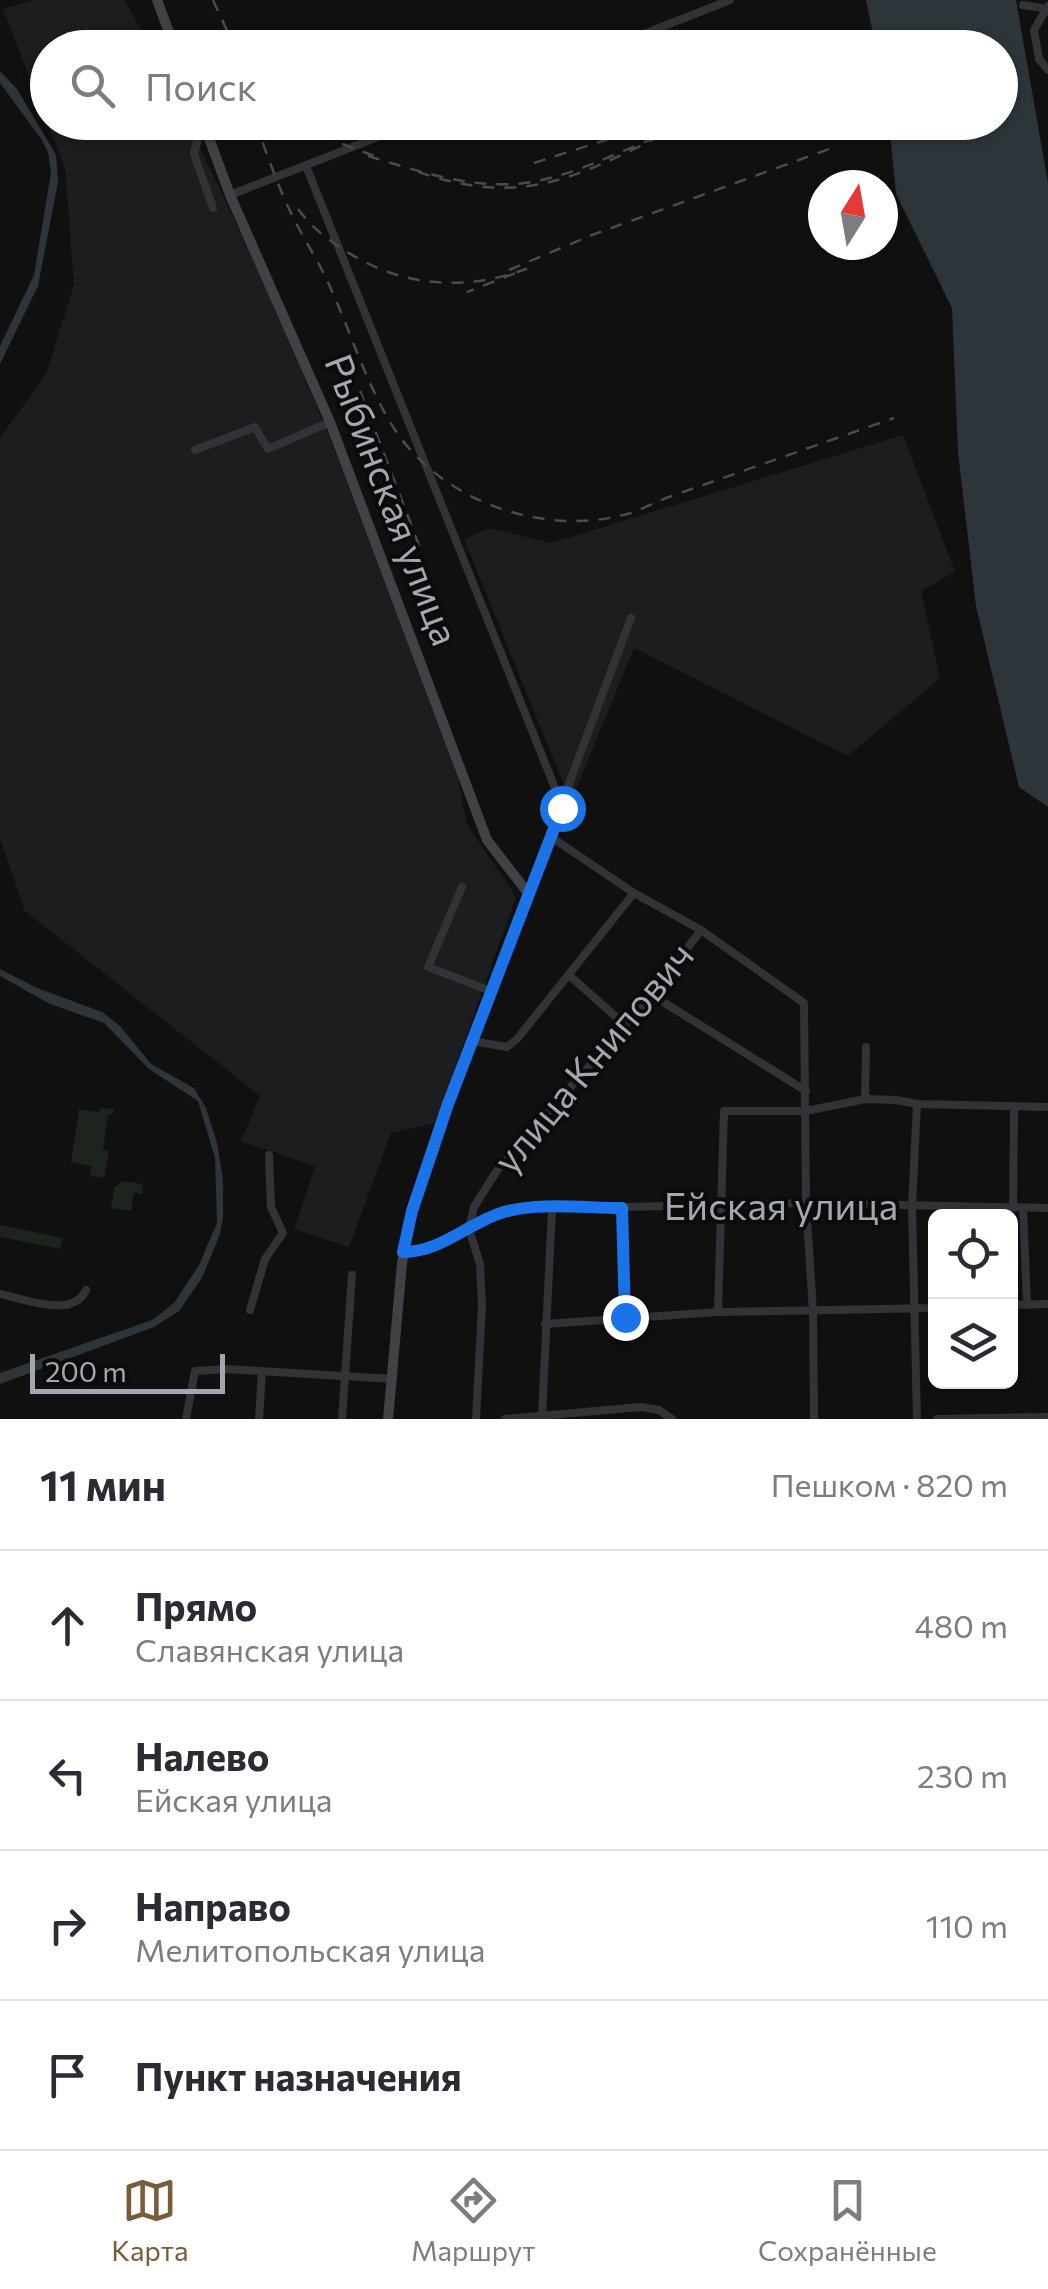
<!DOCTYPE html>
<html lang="ru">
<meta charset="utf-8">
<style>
:root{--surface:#fff;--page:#f2f2f3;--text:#2b2b33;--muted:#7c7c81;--line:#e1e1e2;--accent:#795c39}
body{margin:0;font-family:Commissioner,sans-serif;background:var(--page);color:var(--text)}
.controls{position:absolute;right:30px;bottom:30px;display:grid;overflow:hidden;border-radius:15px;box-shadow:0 2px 8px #0004}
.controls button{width:90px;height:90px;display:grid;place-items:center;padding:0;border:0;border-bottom:2px solid var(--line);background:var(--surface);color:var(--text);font:50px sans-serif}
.compass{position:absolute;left:808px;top:170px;width:90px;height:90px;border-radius:50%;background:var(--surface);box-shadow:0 2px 8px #0004;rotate:11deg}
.scale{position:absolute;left:30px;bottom:25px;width:195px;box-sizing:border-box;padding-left:10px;border:5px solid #a3a8b0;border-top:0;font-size:28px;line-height:35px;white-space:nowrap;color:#a3a8b0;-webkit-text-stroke:8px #0b0b0c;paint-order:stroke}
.stop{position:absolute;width:30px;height:30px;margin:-22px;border:8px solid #1a73e8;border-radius:50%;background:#fff}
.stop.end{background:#1a73e8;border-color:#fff;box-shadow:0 2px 10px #0008}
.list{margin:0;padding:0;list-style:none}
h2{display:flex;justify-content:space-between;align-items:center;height:130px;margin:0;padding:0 40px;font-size:42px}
h2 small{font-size:32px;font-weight:400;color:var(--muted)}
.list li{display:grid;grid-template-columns:65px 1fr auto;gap:30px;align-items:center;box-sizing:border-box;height:150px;padding:0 40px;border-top:2px solid var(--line)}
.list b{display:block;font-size:38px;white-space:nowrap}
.list p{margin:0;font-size:32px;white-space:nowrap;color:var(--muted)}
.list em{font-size:32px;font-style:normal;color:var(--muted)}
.icon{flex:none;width:55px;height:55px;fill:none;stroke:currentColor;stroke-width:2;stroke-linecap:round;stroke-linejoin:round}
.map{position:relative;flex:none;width:1048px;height:1419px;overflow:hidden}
.search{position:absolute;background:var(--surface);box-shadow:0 2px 8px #0004;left:30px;right:30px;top:30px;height:110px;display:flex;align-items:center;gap:25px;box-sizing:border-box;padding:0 35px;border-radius:55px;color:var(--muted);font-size:38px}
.sheet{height:730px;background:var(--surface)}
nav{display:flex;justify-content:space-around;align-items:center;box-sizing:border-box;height:140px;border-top:2px solid var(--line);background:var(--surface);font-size:28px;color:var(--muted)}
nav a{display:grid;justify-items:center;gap:5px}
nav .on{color:var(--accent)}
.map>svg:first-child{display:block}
.built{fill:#1c1d1e}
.green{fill:#1d231d}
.water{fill:#2d353a}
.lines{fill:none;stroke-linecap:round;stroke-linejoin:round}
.street{stroke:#323336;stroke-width:8}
.secondary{stroke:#404246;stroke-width:10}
.rail{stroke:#494b4f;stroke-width:2.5;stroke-dasharray:12 10;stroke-linecap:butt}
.route{stroke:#1a73e8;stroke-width:12}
.labels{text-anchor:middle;stroke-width:8;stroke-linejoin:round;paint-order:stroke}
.street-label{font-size:38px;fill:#a3a8b0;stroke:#0b0b0c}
</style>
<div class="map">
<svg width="1048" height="1419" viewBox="0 0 1048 1419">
<rect width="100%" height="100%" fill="#101011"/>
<g class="built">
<path d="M34,0H125L150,47L48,48V122L188,123L264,281L329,436L455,765L467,824L516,897L435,1123L391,1133L349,1247L294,1229L315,1166L241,1141L260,1096L25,911L0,839V438L46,374L74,285L65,168L3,9Z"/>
<path d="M903,435L955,572L921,591L940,678L848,756L634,648L571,802L464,539L489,528L551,543Z"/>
</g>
<g class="green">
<path d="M101,1108L114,1109L113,1114L108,1115L103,1150L109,1152L104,1178L90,1176L91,1166L71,1162L79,1109L98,1112Z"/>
<path d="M123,1181L143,1184L142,1194L134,1193L131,1211L111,1208L114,1187Z"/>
<path d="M0,1225L63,1238L60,1249L0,1237Z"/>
</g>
<g class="water">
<path d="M866,0H1016L1048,183V807L1019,787L976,606L958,452L952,308L896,194L889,123L1000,122V48L876,47Z"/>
<path d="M0,71L17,89L56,155L58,182L38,286L0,364V346L34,275L51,173L48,152L42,140L0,83Z"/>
<path d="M0,969L37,988L102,1012L120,1026L151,1064L194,1088L206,1108L217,1143L223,1180V1217L220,1234L202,1278L179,1311L154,1327L0,1384V1373L152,1320L174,1303L199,1265L217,1223L215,1158L198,1101L149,1069L104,1023L50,1004L0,976Z"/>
</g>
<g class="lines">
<g class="street">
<path d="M1023,5L1048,9"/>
<path d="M1048,6L1034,30L1039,59L1048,70"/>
<path d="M608,48L730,0"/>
<path d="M202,122L194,154L213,208"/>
<path d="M306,166L563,808"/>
<path d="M230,195L416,122"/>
<path d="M195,450L255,427L268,449L330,422"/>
<path d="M551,837L634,893L701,930L804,1003L806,1203L813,1311L814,1419"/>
<path d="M462,887L428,967L491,991"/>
<path d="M528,893L631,618"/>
<path d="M569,975L625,1025"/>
<path d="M652,995L806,1091"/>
<path d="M472,1041L507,1047L517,1039L634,893"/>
<path d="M865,1099L866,1047"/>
<path d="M621,1208L625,1317"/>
<path d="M1013,1208L1014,1108"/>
<path d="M1023,1208L1027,1305"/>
<path d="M403,1252C442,1251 468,1223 503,1212C510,1210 520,1210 528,1209L806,1203L1048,1208"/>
<path d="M0,1294C25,1299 73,1319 86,1290"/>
<path d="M1010,1305L1048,1304"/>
<path d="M250,1310L265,1259L283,1233L271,1207L269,1155"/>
<path d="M718,1312L724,1111H806L865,1099L896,1100L917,1104L1048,1107"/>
<path d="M545,1324L718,1312L936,1308"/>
<path d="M542,1416L552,1208"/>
<path d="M186,1419L195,1371L226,1369L393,1379"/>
<path d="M259,1419L262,1372"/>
<path d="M342,1419L352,1275"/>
<path d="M476,1419L482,1306L480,1264L469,1229L474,1207L498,1169L652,995L701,930"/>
<path d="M505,1419L641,1407L659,1410L672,1419"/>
<path d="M917,1419L912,1206L917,1104"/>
<path d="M937,1419L1048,1417"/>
</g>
<g class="secondary">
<path d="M157,0L175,48"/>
<path d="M203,122L230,195L330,422L487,840L528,893L448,1104L412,1211L402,1263L388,1419"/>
</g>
<g class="rail">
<path d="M213,0L235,48"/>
<path d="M255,122C267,153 277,185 292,215C304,240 320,263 331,289C351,333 365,380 390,422C436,500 543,539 631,513C642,509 654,503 666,498L894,418"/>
<path d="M304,122L337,142L380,158"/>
<path d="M662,135L694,122"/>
<path d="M368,156C415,170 464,187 514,184C564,181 615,153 662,135C567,183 514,207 410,169"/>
<path d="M534,163L634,131L623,135"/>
<path d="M298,209C309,224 323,236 338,246C396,286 460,293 526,269L467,292"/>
<path d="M509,270L592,235L832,148"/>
<path d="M360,391L420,548"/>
</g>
</g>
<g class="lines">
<path class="route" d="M562,808L448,1104L412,1211L403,1252C442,1252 469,1222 504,1212C540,1202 584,1208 622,1208L625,1317"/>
</g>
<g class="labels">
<g class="street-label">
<text transform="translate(391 500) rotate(69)" y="13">Рыбинская улица</text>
<text transform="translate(594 1058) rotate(-50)" y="13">улица Книпович</text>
<text x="781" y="1220">Ейская улица</text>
</g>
</g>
</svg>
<div class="controls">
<button><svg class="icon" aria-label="locate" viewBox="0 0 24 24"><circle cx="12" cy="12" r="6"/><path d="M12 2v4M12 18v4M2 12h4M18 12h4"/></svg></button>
<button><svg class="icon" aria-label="layers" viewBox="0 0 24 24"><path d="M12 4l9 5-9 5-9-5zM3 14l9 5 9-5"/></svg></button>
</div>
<svg class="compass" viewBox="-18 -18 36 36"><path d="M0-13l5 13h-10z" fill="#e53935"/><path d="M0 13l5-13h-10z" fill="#7c7c81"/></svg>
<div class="scale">200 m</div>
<div class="stop" style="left:562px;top:808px"></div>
<div class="stop end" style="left:625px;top:1317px"></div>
<div class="search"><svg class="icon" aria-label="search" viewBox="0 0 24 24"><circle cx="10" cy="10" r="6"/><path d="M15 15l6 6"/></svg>Поиск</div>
</div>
<section class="sheet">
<h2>11 мин<small>Пешком · 820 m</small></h2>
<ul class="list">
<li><svg class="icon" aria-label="ahead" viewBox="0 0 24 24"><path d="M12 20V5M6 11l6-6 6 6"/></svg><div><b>Прямо</b><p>Славянская улица</p></div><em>480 m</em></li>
<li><svg class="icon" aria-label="left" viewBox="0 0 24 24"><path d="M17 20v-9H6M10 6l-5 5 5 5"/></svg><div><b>Налево</b><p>Ейская улица</p></div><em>230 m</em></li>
<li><svg class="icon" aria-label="right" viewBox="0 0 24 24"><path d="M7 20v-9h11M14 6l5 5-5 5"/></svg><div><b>Направо</b><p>Мелитопольская улица</p></div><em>110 m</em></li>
<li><svg class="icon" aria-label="arrive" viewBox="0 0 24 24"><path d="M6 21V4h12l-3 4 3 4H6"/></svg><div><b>Пункт назначения</b></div></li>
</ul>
</section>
<nav>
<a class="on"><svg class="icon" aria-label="map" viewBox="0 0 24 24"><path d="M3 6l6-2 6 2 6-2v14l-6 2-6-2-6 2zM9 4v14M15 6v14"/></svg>Карта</a>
<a><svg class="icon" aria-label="directions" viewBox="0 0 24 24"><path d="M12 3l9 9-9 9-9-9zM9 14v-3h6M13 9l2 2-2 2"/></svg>Маршрут</a>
<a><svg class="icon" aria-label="saved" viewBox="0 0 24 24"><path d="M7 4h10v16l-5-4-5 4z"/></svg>Сохранённые</a>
</nav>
